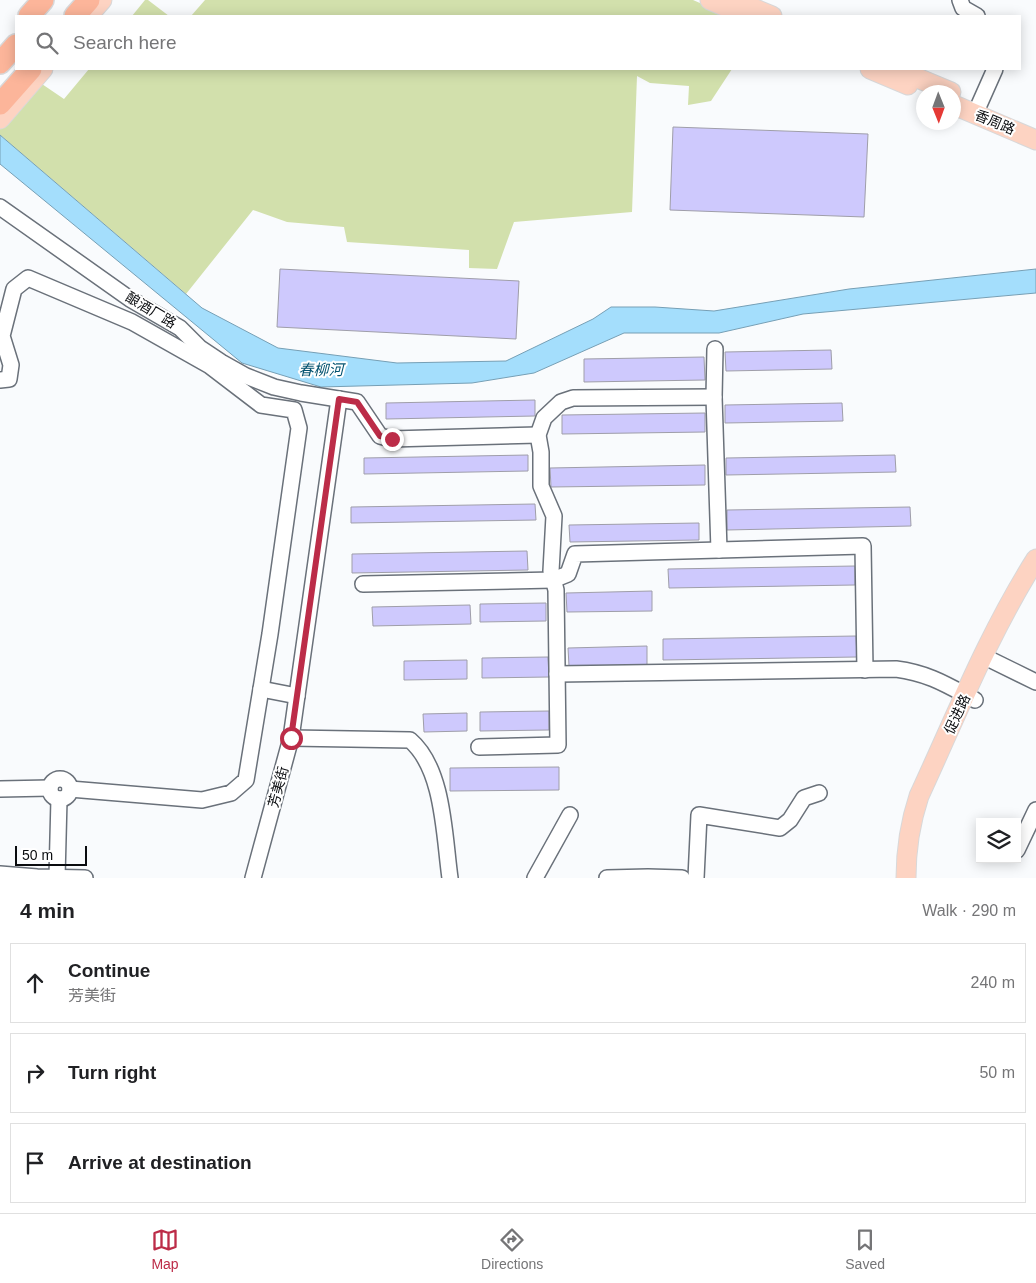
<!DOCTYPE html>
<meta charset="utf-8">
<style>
:root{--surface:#fff;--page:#f6f6f6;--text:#202124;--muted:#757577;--line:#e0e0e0;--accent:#bc2c48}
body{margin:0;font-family:Helvetica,"Noto Sans SC",sans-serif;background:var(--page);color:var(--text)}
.controls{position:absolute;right:15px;bottom:15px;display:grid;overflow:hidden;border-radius:0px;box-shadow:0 2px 12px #0003}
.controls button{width:45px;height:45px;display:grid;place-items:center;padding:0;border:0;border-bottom:1px solid var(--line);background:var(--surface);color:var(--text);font:25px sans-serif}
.compass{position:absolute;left:916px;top:85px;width:45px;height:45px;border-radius:50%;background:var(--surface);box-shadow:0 2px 12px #0003;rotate:179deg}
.scale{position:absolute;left:15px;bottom:12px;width:72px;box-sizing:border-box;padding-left:5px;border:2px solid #0a0c0f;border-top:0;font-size:14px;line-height:18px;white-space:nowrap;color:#0a0c0f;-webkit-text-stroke:4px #fff;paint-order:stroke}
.stop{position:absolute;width:15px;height:15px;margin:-11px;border:4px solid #bc2c48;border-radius:50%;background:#fff}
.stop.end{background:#bc2c48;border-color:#fff;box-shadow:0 1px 5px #0008}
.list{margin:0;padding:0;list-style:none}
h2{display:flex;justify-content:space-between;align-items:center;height:65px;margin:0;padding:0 20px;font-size:21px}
h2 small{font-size:16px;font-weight:400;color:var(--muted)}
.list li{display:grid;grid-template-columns:32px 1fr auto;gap:15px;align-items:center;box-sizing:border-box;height:80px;margin:0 10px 10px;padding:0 10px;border:1px solid var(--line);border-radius:0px}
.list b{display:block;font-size:19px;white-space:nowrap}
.list p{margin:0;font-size:16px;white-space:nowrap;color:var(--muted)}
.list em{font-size:16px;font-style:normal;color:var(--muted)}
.icon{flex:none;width:28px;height:28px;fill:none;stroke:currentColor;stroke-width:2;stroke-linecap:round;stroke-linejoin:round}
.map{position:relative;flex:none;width:1036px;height:878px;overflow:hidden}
.search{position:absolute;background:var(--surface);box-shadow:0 2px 12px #0003;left:15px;right:15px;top:15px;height:55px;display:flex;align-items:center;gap:12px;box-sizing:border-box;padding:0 18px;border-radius:0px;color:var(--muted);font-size:19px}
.sheet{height:335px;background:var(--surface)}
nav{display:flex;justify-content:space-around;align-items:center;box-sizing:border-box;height:70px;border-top:1px solid var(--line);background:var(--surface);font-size:14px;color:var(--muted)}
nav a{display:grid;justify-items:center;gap:2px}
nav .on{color:var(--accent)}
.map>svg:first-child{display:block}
.green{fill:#d2e0ac}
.water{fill:#a4defc;stroke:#769fb5}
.building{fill:#cec9fd;stroke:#9f9ea9}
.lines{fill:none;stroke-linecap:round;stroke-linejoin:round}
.minor-casing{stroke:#6a717a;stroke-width:18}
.major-casing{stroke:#d8d8d9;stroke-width:21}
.highway-casing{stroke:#d8d8d9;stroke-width:24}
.minor{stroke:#fff;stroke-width:15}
.major{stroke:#fdd3c2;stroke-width:19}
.highway{stroke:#fcb59a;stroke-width:21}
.route{stroke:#bc2c48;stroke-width:6}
.labels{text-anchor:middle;stroke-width:4;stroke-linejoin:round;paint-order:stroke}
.street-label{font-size:14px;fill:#0a0c0f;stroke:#fff}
.water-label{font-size:15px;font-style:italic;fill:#055370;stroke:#fff}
</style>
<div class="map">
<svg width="1036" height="878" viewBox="0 0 1036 878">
<rect width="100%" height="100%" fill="#f9fbfd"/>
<g class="green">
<path d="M145,0H148L169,16H132Z"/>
<path d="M205,0H693L730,16H191Z"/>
<path d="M89,69H732L711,101L688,105L689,86L650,83L637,76L632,212L514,222L497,269L469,268V250L347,242L344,227L287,222L253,210L186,294L0,135V125L39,82L64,99Z"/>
</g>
<path class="water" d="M0,135L202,308L278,348L397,363L506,361L593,319L611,307H655L714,311L849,289L1036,269V293L803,314L719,333H624L534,373L472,383L321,387L242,363L0,164Z"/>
<g class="building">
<path d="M673,127L868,134L864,217L670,210Z"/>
<path d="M280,269L519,281L516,339L277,327Z"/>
<path d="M831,350L832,369L726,371L725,352Z"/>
<path d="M704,357L705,380L584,382V359Z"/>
<path d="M535,400V416L386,419V403Z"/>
<path d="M842,403L843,421L725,423V405Z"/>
<path d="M705,413V432L562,434V415Z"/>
<path d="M528,455V471L364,474V458Z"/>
<path d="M895,455L896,472L726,475V458Z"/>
<path d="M705,465V485L551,487L550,468Z"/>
<path d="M535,504L536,520L351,523V507Z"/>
<path d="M910,507L911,526L727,530V510Z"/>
<path d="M699,523V540L570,542L569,525Z"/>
<path d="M527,551L528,570L352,573V554Z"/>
<path d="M855,566V585L669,588L668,569Z"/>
<path d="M652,591V611L567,612L566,593Z"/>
<path d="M546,603V621L480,622V604Z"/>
<path d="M470,605L471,624L373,626L372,607Z"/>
<path d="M856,636L857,657L663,660V639Z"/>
<path d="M647,646V665L569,666L568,648Z"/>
<path d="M548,657L549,677L482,678V658Z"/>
<path d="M467,660V679L404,680V661Z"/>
<path d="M549,711V730L480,731V712Z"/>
<path d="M467,713V731L424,732L423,714Z"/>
<path d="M559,767V790L450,791V768Z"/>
</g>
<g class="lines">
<g class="minor-casing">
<g id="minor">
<path d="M960,0L963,8L977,16"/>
<path d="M975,114L995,69"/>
<path d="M0,207L130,299L180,328L200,348L221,362L246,376L274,387L301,393L357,402L380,436L391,439L538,435"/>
<path d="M715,349L714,397L719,550"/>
<path d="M0,380L9,379L11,365L2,336L14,289L28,278L132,322L210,366L261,405L294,410L299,428L270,634L246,780L231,793L202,800L70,789"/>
<path d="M363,584L553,580L568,574L575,554L863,546L865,670"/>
<path d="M983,656L1036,682"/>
<path d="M557,674L896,669C928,673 947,685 975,700"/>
<path d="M261,689L297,696"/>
<path d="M291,738L410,740C444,769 444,836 450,878"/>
<path d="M479,747L558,745L556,590L551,571L554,516L541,486V452L538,435L544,418L561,402L573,398L714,397"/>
<circle cx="60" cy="789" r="10"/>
<path d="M0,789L50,788"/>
<path d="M1017,850L1036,810"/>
<path d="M0,874L37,877L85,878"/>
<path d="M57,877L59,799"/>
<path d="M253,878L291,738L339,399"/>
<path d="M535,878L570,815"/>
<path d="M607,878L648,877L682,878"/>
<path d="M696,878L699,815L780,828L790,820L804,798L819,793"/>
</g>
</g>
<g class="major-casing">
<g id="major">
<path d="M710,0L745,15"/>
<path d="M734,0L772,16"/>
<path d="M88,16L102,0"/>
<path d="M870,69L908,85"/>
<path d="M896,69L951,92"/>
<path d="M954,105L1036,140"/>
<path d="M0,119L43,69"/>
<path d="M906,878C906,849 910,823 919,796C956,716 989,633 1036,559"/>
</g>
</g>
<g class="highway-casing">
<g id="highway">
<path d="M29,16L43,0"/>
<path d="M75,16L89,0"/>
<path d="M0,63L16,45"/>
<path d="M0,104L31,69"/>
</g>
</g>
<use href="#minor" class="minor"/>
<use href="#major" class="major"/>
<use href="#highway" class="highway"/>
</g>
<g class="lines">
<path class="route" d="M291,738L339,399L357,402L380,436L392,439"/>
</g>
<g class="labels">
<g class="street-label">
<text transform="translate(995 122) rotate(23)" y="5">香周路</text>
<text transform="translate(151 310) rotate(31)" y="5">酿酒厂路</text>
<text transform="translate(957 714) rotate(-65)" y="5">促进路</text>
<text transform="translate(278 787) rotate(-75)" y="5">芳美街</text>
</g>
<g class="water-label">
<text x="321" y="375">春柳河</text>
</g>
</g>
</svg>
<div class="controls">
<button><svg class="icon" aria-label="layers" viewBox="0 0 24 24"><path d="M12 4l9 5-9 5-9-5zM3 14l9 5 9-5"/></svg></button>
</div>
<svg class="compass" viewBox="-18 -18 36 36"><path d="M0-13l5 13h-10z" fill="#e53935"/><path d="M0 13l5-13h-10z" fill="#757577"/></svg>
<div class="scale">50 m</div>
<div class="stop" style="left:291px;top:738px"></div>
<div class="stop end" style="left:392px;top:439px"></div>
<div class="search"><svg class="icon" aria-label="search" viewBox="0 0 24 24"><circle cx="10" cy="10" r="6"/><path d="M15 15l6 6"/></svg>Search here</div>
</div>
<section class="sheet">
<h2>4 min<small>Walk · 290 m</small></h2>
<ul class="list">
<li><svg class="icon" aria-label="ahead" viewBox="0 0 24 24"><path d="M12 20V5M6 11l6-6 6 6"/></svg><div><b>Continue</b><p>芳美街</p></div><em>240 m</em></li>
<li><svg class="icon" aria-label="right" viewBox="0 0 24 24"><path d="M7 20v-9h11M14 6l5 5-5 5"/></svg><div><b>Turn right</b></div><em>50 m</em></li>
<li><svg class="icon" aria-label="arrive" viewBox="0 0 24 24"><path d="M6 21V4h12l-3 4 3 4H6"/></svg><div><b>Arrive at destination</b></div></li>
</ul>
</section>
<nav>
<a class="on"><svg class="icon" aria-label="map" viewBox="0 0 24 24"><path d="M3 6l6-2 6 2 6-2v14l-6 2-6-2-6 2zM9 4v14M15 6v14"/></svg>Map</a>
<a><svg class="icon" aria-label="directions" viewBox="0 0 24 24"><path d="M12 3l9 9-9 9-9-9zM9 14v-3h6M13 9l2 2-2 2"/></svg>Directions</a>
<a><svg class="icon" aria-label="saved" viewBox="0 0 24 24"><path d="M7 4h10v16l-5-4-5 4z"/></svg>Saved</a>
</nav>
